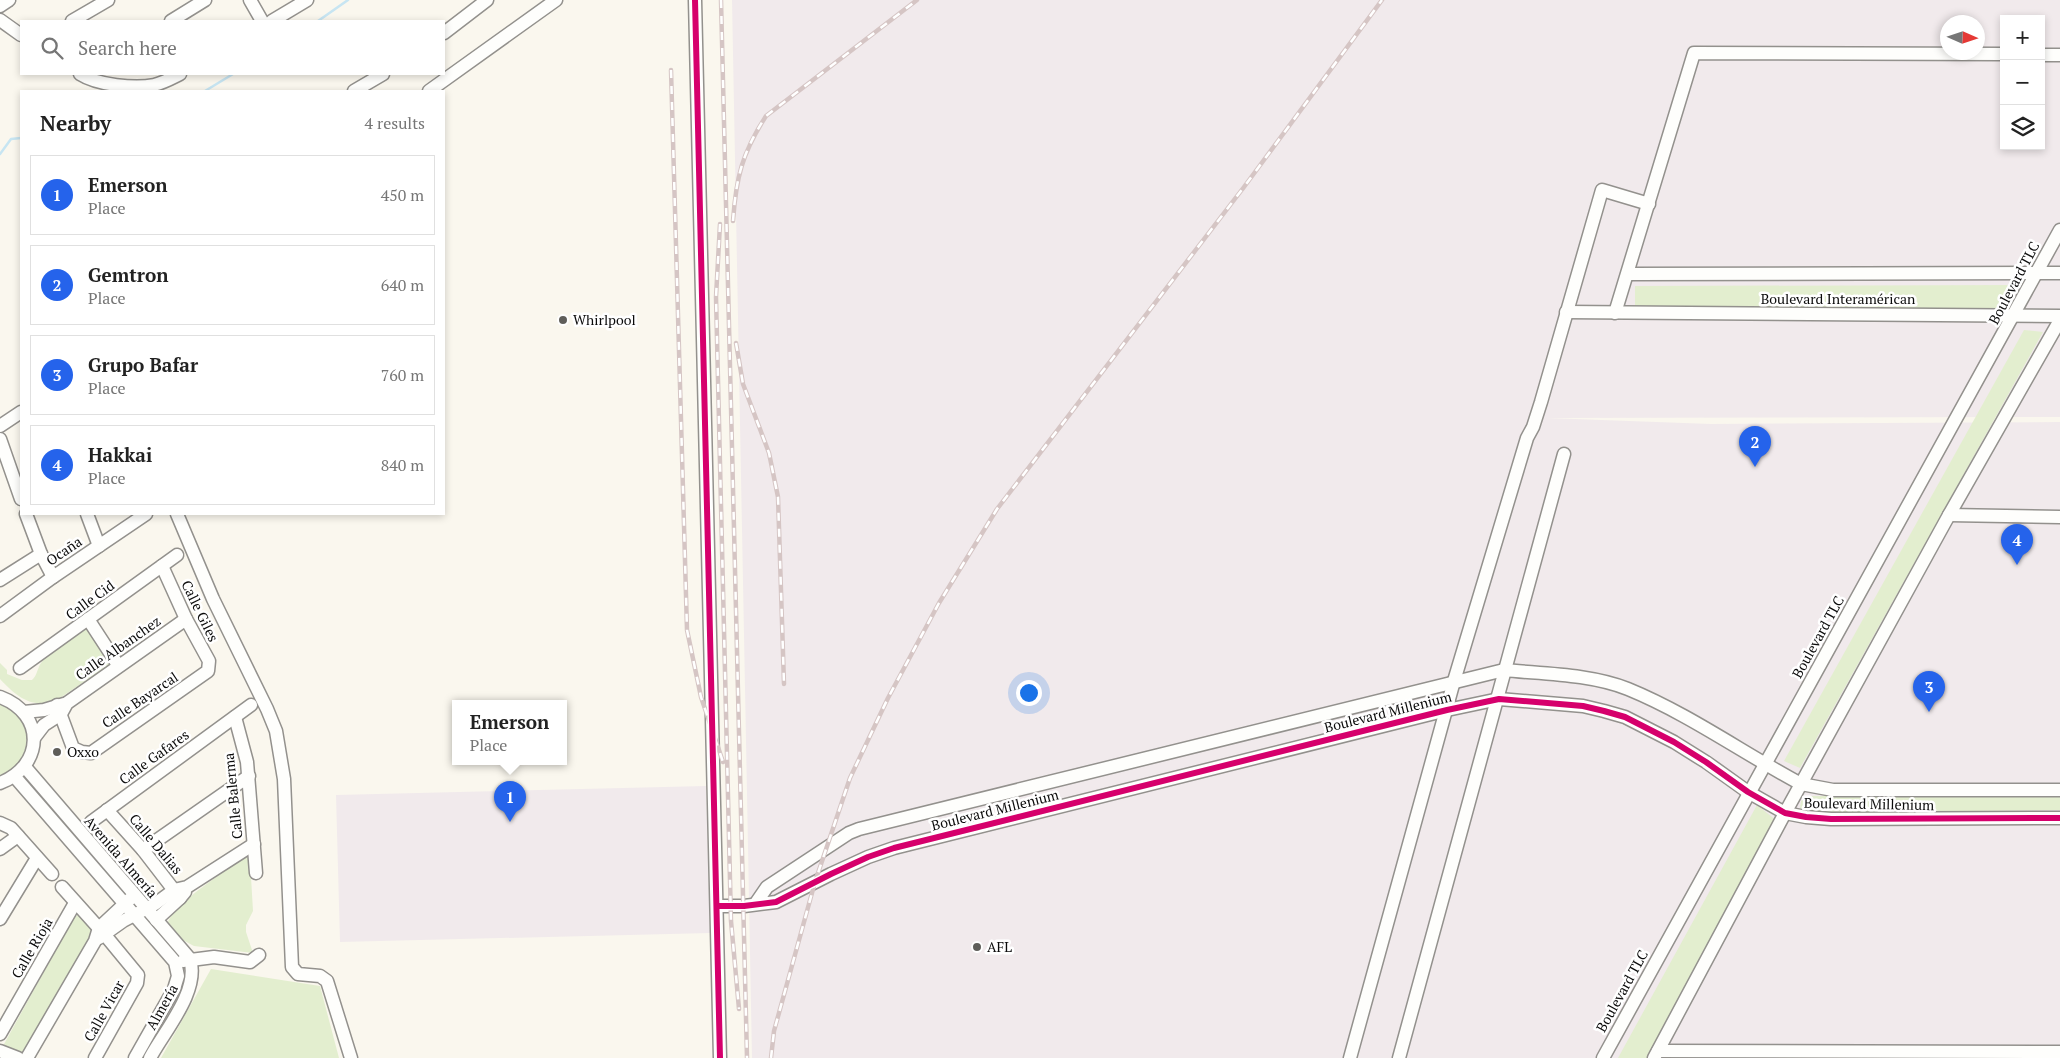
<!DOCTYPE html>
<meta charset="utf-8">
<style>
:root{--surface:#fff;--page:#f6f6f6;--text:#222;--muted:#767676;--line:#e0e0e0;--accent:#2563eb}
body{margin:0;font-family:"PT Serif",serif;background:var(--page);color:var(--text)}
.controls{position:absolute;right:15px;top:15px;display:grid;overflow:hidden;border-radius:0px;box-shadow:0 2px 8px #0003}
.controls button{width:45px;height:45px;display:grid;place-items:center;padding:0;border:0;border-bottom:1px solid var(--line);background:var(--surface);color:var(--text);font:25px sans-serif}
.compass{position:absolute;left:1940px;top:15px;width:45px;height:45px;border-radius:50%;background:var(--surface);box-shadow:0 2px 8px #0003;rotate:93deg}
.you{position:absolute;left:1028px;top:692px;width:18px;height:18px;margin:-12px;border:4px solid #fff;border-radius:50%;background:#1a73e8;box-shadow:0 0 0 8px #1a73e833}
.badge{display:grid;place-items:center;width:32px;height:32px;border-radius:50%;background:var(--accent);color:#fff;font-size:16px;font-weight:700}
.pin{position:absolute;translate:-50% -41px;filter:drop-shadow(0 1px 2px #0008)}
.pin::after{content:'';position:absolute;top:26px;width:18px;height:15px;background:inherit;clip-path:polygon(0 0,100% 0,50% 100%)}
.popup{position:absolute;left:452px;top:700px;width:115px;height:65px;box-sizing:border-box;display:grid;place-content:center;border-radius:0px;background:var(--surface);filter:drop-shadow(0 1px 4px #0005);font-size:16px;white-space:nowrap;color:var(--muted)}
.popup b{font-size:19px;color:var(--text)}
.popup::after{content:'';position:absolute;left:50%;top:100%;margin-left:-10px;border:10px solid transparent;border-top-color:var(--surface)}
.list{margin:0;padding:0;list-style:none}
h2{display:flex;justify-content:space-between;align-items:center;height:65px;margin:0;padding:0 20px;font-size:21px}
h2 small{font-size:16px;font-weight:400;color:var(--muted)}
.list li{display:grid;grid-template-columns:32px 1fr auto;gap:15px;align-items:center;box-sizing:border-box;height:80px;margin:0 10px 10px;padding:0 10px;border:1px solid var(--line);border-radius:0px}
.list b{display:block;font-size:19px;white-space:nowrap}
.list p{margin:0;font-size:16px;white-space:nowrap;color:var(--muted)}
.list em{font-size:16px;font-style:normal;color:var(--muted)}
.icon{flex:none;width:28px;height:28px;fill:none;stroke:currentColor;stroke-width:2;stroke-linecap:round;stroke-linejoin:round}
.map{position:relative;flex:none;width:2060px;height:1058px;overflow:hidden}
.search{position:absolute;background:var(--surface);box-shadow:0 2px 8px #0003;left:20px;top:20px;width:425px;height:55px;display:flex;align-items:center;gap:12px;box-sizing:border-box;padding:0 18px;border-radius:0px;color:var(--muted);font-size:19px}
.panel{position:absolute;background:var(--surface);box-shadow:0 2px 8px #0003;left:20px;top:90px;width:425px;height:425px;border-radius:0px}
.map>svg:first-child{display:block}
.industrial{fill:#f1eaec;fill-rule:evenodd}
.green{fill:#e3eecf}
.lines{fill:none;stroke-linecap:round;stroke-linejoin:round}
.stream{stroke:#c7e5f2;stroke-width:2.5}
.minor-casing{stroke:#93918d;stroke-width:15}
.minor{stroke:#fefefc;stroke-width:12}
.rail-casing{stroke:#d5c5c4;stroke-width:4.5}
.rail{stroke:#fff;stroke-width:2.5;stroke-dasharray:8;stroke-linecap:butt}
.cycleway-casing{stroke:#fff;stroke-width:9}
.cycleway{stroke:#d6006c;stroke-width:6}
.poi-dot{fill:#5f5e5a;stroke:#fff;stroke-width:2}
.labels{text-anchor:middle;stroke-width:5;stroke-linejoin:round;paint-order:stroke}
.street-label{font-size:14px;fill:#0b0b0b;stroke:#fff}
.poi-label{font-size:14px;fill:#0b0b0b;stroke:#fff;text-anchor:start}
</style>
<div class="map">
<svg width="2060" height="1058" viewBox="0 0 2060 1058">
<rect width="100%" height="100%" fill="#faf7ee"/>
<g class="industrial">
<path d="M732,0H2060V417L1547,418L1711,424L2060,422V1058H752ZM2004,19H2041V146H2004ZM1948,22H1978V52H1948Z"/>
<path d="M706,786L710,933L340,942L336,795Z"/>
</g>
<g class="green">
<path d="M2018,285L2009,310L1635,309V286Z"/>
<path d="M2024,330L2043,332L1800,768L1784,761Z"/>
<path d="M85,629L88,630L109,661V665L57,700C32,710 16,696 0,679V663L7,670V674L22,680H32C37,676 37,669 41,663C49,652 73,634 85,629Z"/>
<path d="M0,704C29,712 34,745 16,767C13,771 5,774 0,777Z"/>
<path d="M2011,795H2060V810L1811,813L1803,811L1800,808L1801,801L1809,796Z"/>
<path d="M1757,805L1777,821L1648,1058H1618Z"/>
<path d="M246,857L250,860L253,911L246,925V932L253,953L194,946L179,938L168,923C171,906 230,867 246,857Z"/>
<path d="M78,915H82L94,931L24,1054L3,1046L74,917Z"/>
<path d="M211,969L320,986L339,1058H161Z"/>
</g>
<g class="lines">
<g class="stream">
<path d="M318,21L348,0"/>
<path d="M205,91L233,74"/>
<path d="M0,154L11,139L21,138"/>
</g>
<g class="minor-casing">
<g id="minor">
<path d="M250,0L262,21"/>
<path d="M695,0L720,1058"/>
<path d="M0,6L9,0"/>
<path d="M0,20L21,35"/>
<path d="M72,21L108,0"/>
<path d="M171,21L205,0"/>
<path d="M272,21L307,0"/>
<path d="M444,33L487,0"/>
<path d="M2041,55H2060"/>
<path d="M80,74C97,85 135,89 154,85C163,83 172,78 180,74"/>
<path d="M354,91L383,74"/>
<path d="M429,91L556,0"/>
<path d="M1628,274L2060,273"/>
<path d="M1566,312L2060,316"/>
<path d="M1615,313L1694,53L2004,54"/>
<path d="M0,426L21,412"/>
<path d="M0,439L21,499"/>
<path d="M26,514L41,554"/>
<path d="M87,514L99,546"/>
<path d="M177,514L213,599L267,709L276,731L284,779L292,967L298,974L320,976L327,981L351,1058"/>
<path d="M1949,515L2060,517"/>
<path d="M0,580L41,554L53,577"/>
<path d="M0,616L53,577L146,514"/>
<path d="M88,619L118,665"/>
<path d="M20,668L177,555"/>
<path d="M0,697C46,714 44,766 0,783"/>
<path d="M57,705L73,748L82,752L91,753L208,671L209,661L186,619L162,566"/>
<path d="M24,712L44,710L64,704"/>
<path d="M235,717L247,762L256,873"/>
<path d="M34,738L44,725L61,714L67,703L186,619"/>
<path d="M25,767L190,959C200,991 165,1030 150,1058"/>
<path d="M15,777L175,962L178,976L174,989L135,1058"/>
<path d="M107,810L143,850L180,898"/>
<path d="M91,822L251,705"/>
<path d="M0,823L11,828L52,874"/>
<path d="M0,849L18,836"/>
<path d="M143,850L249,776"/>
<path d="M62,887L105,935L138,975L137,983L95,1058"/>
<path d="M756,903L767,887L849,833L859,829L1504,670C1544,674 1590,674 1628,689C1689,714 1743,753 1801,784L1833,790H2060"/>
<path d="M717,906H744L776,902L831,874L868,857L894,848L1447,710L1499,699L1583,706L1604,711L1625,717L1674,742L1706,762L1748,792L1785,813L1806,817L1831,819L2060,818"/>
<path d="M0,919L37,858"/>
<path d="M156,920L180,898L185,892"/>
<path d="M99,938L123,921L155,904L174,890L187,887L254,844"/>
<path d="M183,961L214,957L250,962L259,955"/>
<path d="M0,1034L75,903"/>
<path d="M0,1051L18,1058"/>
<path d="M1658,1051L2060,1052"/>
<path d="M27,1058L95,941L99,928L130,899"/>
<path d="M1350,1058L1454,681L1527,438L1533,427L1541,402L1602,190L1649,204"/>
<path d="M1399,1058L1564,454"/>
<path d="M1603,1058L2060,230"/>
<path d="M1654,1058L1785,813L1949,515L2060,320"/>
</g>
</g>
<use href="#minor" class="minor"/>
<g class="rail-casing">
<g id="rail">
<path d="M721,0L747,1058"/>
<path d="M671,70L687,630L701,697L723,762"/>
<path d="M733,221C736,178 742,153 766,116L917,0"/>
<path d="M720,224L716,297L731,921L739,1009"/>
<path d="M736,343L743,384L769,453L778,497L784,684"/>
<path d="M771,1058L774,1031L815,882L850,778L888,698L939,603L997,509L1244,187L1382,0"/>
</g>
</g>
<use href="#rail" class="rail"/>
<g class="cycleway-casing">
<g id="cycleway">
<path d="M695,0L720,1058"/>
<path d="M717,906H744L776,902L831,874L868,857L894,848L1447,710L1499,699L1583,706L1604,711L1625,717L1674,742L1706,762L1748,792L1785,813L1806,817L1831,819L2060,818"/>
</g>
</g>
<use href="#cycleway" class="cycleway"/>
</g>
<g class="poi-dot">
<circle cx="563" cy="320" r="5"/>
<circle cx="57" cy="752" r="5"/>
<circle cx="977" cy="947" r="5"/>
</g>
<g class="labels">
<g class="street-label">
<text transform="translate(2014 283) rotate(-62)" y="5">Boulevard TLC</text>
<text x="1838" y="304">Boulevard Interamérican</text>
<text transform="translate(64 551) rotate(-34)" y="5">Ocaña</text>
<text transform="translate(90 600) rotate(-36)" y="5">Calle Cid</text>
<text transform="translate(200 611) rotate(64)" y="5">Calle Giles</text>
<text transform="translate(1818 637) rotate(-61)" y="5">Boulevard TLC</text>
<text transform="translate(118 648) rotate(-35)" y="5">Calle Albanchez</text>
<text transform="translate(140 700) rotate(-34)" y="5">Calle Bayarcal</text>
<text transform="translate(1388 712) rotate(-14)" y="5">Boulevard Millenium</text>
<text transform="translate(154 757) rotate(-36)" y="5">Calle Gafares</text>
<text transform="translate(233 796) rotate(-96)" y="5">Calle Balerma</text>
<text transform="translate(1869 804) rotate(1)" y="5">Boulevard Millenium</text>
<text transform="translate(995 810) rotate(-14)" y="5">Boulevard Millenium</text>
<text transform="translate(156 844) rotate(50)" y="5">Calle Dalias</text>
<text transform="translate(121 857) rotate(49)" y="5">Avenida Almería</text>
<text transform="translate(32 948) rotate(-60)" y="5">Calle Rioja</text>
<text transform="translate(1622 991) rotate(-61)" y="5">Boulevard TLC</text>
<text transform="translate(162 1007) rotate(-61)" y="5">Almería</text>
<text transform="translate(104 1011) rotate(-61)" y="5">Calle Vicar</text>
</g>
<g class="poi-label">
<text x="573" y="325">Whirlpool</text>
<text x="67" y="757">Oxxo</text>
<text x="987" y="952">AFL</text>
</g>
</g>
</svg>
<div class="controls">
<button>+</button>
<button>−</button>
<button><svg class="icon" aria-label="layers" viewBox="0 0 24 24"><path d="M12 4l9 5-9 5-9-5zM3 14l9 5 9-5"/></svg></button>
</div>
<svg class="compass" viewBox="-18 -18 36 36"><path d="M0-13l5 13h-10z" fill="#e53935"/><path d="M0 13l5-13h-10z" fill="#767676"/></svg>
<div class="you"></div>
<div class="pin badge" style="left:510px;top:822px">1</div>
<div class="popup"><b>Emerson</b>Place</div>
<div class="pin badge" style="left:1755px;top:467px">2</div>
<div class="pin badge" style="left:1929px;top:712px">3</div>
<div class="pin badge" style="left:2017px;top:565px">4</div>
<div class="search"><svg class="icon" aria-label="search" viewBox="0 0 24 24"><circle cx="10" cy="10" r="6"/><path d="M15 15l6 6"/></svg>Search here</div>
<section class="panel">
<h2>Nearby<small>4 results</small></h2>
<ul class="list">
<li><span class="badge">1</span><div><b>Emerson</b><p>Place</p></div><em>450 m</em></li>
<li><span class="badge">2</span><div><b>Gemtron</b><p>Place</p></div><em>640 m</em></li>
<li><span class="badge">3</span><div><b>Grupo Bafar</b><p>Place</p></div><em>760 m</em></li>
<li><span class="badge">4</span><div><b>Hakkai</b><p>Place</p></div><em>840 m</em></li>
</ul>
</section>
</div>
